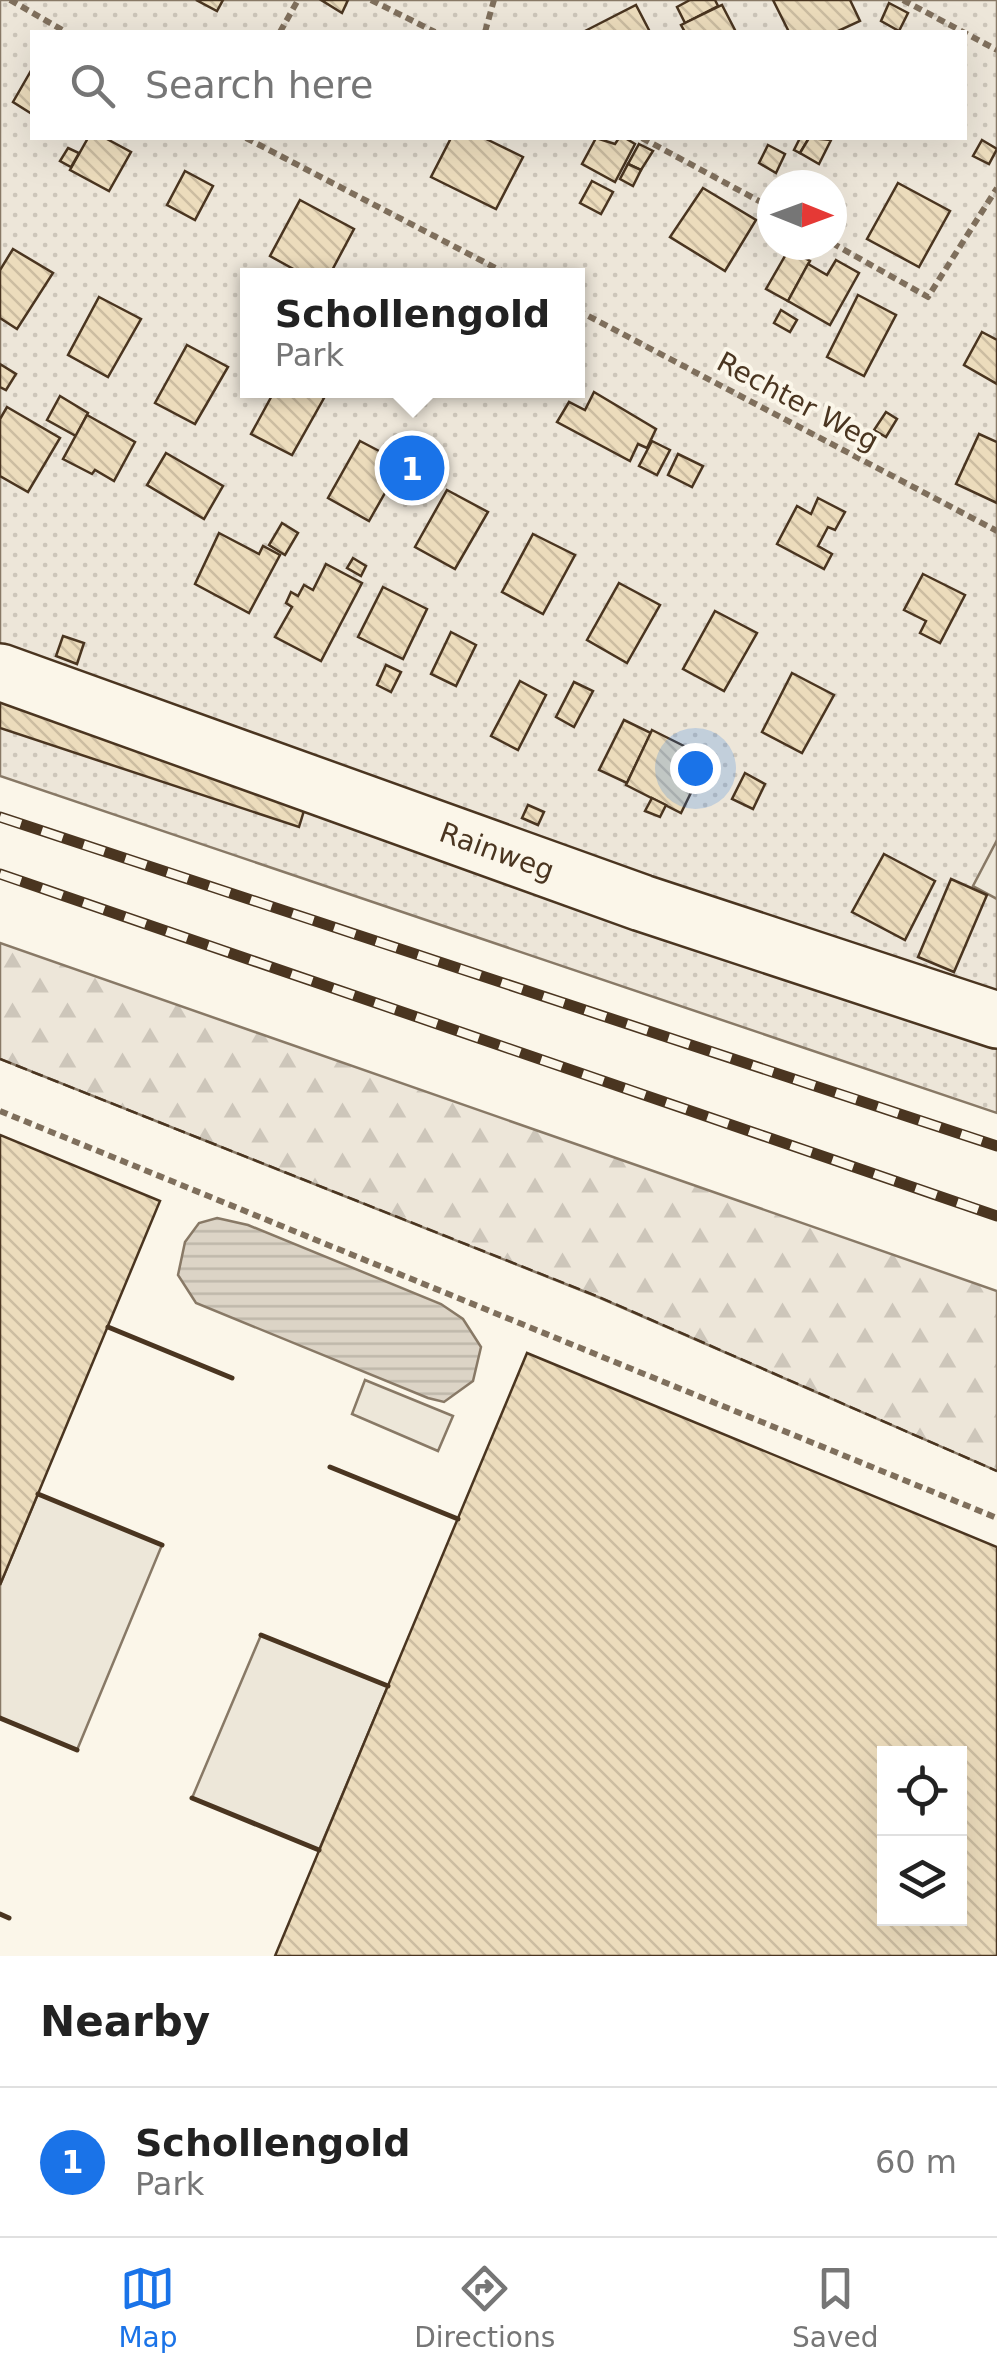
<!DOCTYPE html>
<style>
:root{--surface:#fff;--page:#f2f2f2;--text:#222;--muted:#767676;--line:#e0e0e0;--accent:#1a73e8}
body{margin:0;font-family:"DejaVu Sans",sans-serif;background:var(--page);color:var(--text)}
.controls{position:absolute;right:30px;bottom:30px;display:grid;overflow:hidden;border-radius:0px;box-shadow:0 10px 40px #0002}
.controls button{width:90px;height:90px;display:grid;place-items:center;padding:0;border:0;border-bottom:2px solid var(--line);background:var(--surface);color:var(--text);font:50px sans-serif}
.compass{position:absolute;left:757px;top:170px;width:90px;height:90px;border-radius:50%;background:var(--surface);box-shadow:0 10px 40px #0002;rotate:91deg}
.you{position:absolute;left:695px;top:768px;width:35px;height:35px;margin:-25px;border:8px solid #fff;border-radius:50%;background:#1a73e8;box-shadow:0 0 0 15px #1a73e833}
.badge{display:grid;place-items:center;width:65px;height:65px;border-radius:50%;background:var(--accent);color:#fff;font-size:32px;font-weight:700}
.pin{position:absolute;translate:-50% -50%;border:5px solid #fff;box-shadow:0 2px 10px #0006}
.popup{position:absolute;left:240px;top:268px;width:345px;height:130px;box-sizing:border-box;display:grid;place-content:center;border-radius:0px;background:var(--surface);filter:drop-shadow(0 2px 8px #0005);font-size:32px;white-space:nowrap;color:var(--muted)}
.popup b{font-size:38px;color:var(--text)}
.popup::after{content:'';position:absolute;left:50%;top:100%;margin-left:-20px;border:20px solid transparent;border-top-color:var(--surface)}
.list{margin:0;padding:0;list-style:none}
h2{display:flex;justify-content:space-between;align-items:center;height:130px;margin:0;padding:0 40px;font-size:42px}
h2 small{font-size:32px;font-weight:400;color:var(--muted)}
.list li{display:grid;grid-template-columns:65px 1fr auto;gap:30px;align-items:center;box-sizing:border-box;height:150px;padding:0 40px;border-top:2px solid var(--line)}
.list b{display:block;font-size:38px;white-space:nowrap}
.list p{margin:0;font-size:32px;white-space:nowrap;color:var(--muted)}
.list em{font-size:32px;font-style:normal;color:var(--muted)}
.icon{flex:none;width:55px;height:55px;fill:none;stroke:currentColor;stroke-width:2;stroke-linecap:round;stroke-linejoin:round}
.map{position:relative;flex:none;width:997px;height:1956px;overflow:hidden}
.search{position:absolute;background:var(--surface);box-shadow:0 10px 40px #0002;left:30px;right:30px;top:30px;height:110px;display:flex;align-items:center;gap:25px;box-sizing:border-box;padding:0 35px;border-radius:0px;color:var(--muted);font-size:38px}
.sheet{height:280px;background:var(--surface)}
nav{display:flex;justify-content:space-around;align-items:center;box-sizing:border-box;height:140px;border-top:2px solid var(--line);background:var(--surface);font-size:28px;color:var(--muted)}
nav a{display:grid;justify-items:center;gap:5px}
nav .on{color:var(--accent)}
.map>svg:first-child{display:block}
.forest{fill:url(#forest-firs);stroke:#887966;stroke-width:2.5}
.garden{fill:url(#garden-dots);stroke:#887966;stroke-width:2.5;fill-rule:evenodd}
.parking{fill:#ede7d9;stroke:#887966;stroke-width:2.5}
.water{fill:url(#water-rules);stroke:#887966;stroke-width:2.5}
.building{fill:url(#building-back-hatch);stroke:#4a3520;stroke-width:2.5;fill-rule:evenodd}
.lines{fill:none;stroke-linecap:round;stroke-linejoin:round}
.minor-casing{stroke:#4a3520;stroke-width:60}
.path{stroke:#7f6f5c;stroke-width:6;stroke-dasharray:8 5;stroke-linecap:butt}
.minor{stroke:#fbf6e9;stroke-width:55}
.rail-casing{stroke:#4a3520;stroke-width:11}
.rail{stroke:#fbf6e9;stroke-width:8;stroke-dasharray:22;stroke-linecap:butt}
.fence{stroke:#4a3520;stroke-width:2.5;stroke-dasharray:12 5;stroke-linecap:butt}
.wall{stroke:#4a3520;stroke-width:5}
.labels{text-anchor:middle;stroke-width:8;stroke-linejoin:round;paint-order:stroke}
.street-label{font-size:28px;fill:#4a3520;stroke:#fbf6e9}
</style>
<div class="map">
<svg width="997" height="1956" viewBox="0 0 997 1956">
<defs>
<pattern id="forest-firs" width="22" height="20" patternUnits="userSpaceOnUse" patternTransform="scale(2.5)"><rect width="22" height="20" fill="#ede6d9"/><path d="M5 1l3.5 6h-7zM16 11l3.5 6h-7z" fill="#cdc6ba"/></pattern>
<pattern id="garden-dots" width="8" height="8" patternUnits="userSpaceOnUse" patternTransform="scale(2.5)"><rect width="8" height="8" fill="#ede6d9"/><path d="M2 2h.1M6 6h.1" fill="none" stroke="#cdc6ba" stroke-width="1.8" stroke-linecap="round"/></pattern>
<pattern id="water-rules" width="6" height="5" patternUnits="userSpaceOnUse" patternTransform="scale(2.5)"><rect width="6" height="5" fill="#dcd4c6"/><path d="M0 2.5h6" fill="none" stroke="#beb7aa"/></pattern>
<pattern id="building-back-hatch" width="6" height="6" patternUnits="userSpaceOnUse" patternTransform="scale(2.5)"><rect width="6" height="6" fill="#ecdcbc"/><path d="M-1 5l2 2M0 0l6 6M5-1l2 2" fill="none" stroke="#ccbda1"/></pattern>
</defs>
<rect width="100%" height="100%" fill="#fbf6e9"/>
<path class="forest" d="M0,943L997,1291V1471L598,1297L0,1059Z"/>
<path class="garden" d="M0,0H997V1113L0,776ZM32,32H964V138H32ZM772,185H832V245H772ZM247,276H577V390H247Z"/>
<g class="parking">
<path d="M997,840V899L973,886Z"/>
<path d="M365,1380L453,1416L438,1451L352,1414Z"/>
<path d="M38,1494L162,1545L77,1750L0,1718V1585Z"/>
<path d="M261,1635L388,1686L319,1850L192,1798Z"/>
</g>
<path class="water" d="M217,1218L248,1225L441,1304L463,1319L481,1347L473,1381L444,1402L428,1398L196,1303L178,1275L185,1242L199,1223Z"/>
<g class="building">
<path d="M196,0H223L217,11Z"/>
<path d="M321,0H348L342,13Z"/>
<path d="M690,0H715L718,6L685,23L677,7Z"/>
<path d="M773,0H850L860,21L836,32H789Z"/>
<path d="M889,3L908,13L899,31L881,21Z"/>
<path d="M636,5L650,32H583Z"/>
<path d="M722,5L736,32H685L681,25Z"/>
<path d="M32,69V114L13,102Z"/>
<path d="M88,138H105L131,152L109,191L70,170Z"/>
<path d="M451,138H484L523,157L496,209L431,177Z"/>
<path d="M596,138L615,144L619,138H625L635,144L615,182L582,164Z"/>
<path d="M800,138H809L800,153L794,150Z"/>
<path d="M809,138L831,140L819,164L800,153Z"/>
<path d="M982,140L997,149L989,164L973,156Z"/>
<path d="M639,144L653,151L641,170L628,164Z"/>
<path d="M768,145L785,154L776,173L759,163Z"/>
<path d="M68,148L79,153L71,167L60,161Z"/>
<path d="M628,164L641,170L633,186L620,179Z"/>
<path d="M185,171L213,186L195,220L167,205Z"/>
<path d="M592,181L613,192L601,214L580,203Z"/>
<path d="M898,183L950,211L919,267L867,239Z"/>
<path d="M703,188L756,220L725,271L670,237Z"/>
<path d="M300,200L354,229L329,276H306L270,256Z"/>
<path d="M13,249L53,273L17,329L0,318V270Z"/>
<path d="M789,249L810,261L788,301L766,289Z"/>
<path d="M836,260L859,273L830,325L788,301L808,264L827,275Z"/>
<path d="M858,295L896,315L864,376L827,357Z"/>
<path d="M99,297L141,319L108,377L68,355Z"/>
<path d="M781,310L797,320L790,332L774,323Z"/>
<path d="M982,332L997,340V384L964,365Z"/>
<path d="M187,345L228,367L195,424L155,403Z"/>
<path d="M0,364L16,374L6,390L0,387Z"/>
<path d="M275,390H310L324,398L292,455L251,434Z"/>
<path d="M594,392L656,429L647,448L638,444L630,461L557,422L569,402L585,410Z"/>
<path d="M60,396L88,413L76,436L47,420Z"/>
<path d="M7,407L60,438L28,492L0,476V419Z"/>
<path d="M886,412L897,419L886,437L874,430Z"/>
<path d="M87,415L135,442L114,481L95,470L92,474L63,459Z"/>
<path d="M979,434L997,442V503L956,484Z"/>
<path d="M360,441L402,463L369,521L328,498Z"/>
<path d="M652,441L670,450L657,475L639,466Z"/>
<path d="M166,453L223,486L204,519L147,485Z"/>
<path d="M678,454L703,466L692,487L668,475Z"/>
<path d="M447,490L488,512L455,569L415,547Z"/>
<path d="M818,498L845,512L835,530L828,527L818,546L832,554L824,569L777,544L797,506L811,514Z"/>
<path d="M282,523L298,533L285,555L269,545Z"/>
<path d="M219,533L259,554L263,546L280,555L249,613L195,584Z"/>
<path d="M533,534L575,555L543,614L502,592Z"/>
<path d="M353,558L366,566L361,576L347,568Z"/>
<path d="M326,564L362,583L321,661L275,637L292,607L286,603L291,592L298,596L304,585L313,590Z"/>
<path d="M923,574L965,595L940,643L920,633L926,621L904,610Z"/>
<path d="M619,583L660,605L627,663L587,640Z"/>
<path d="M383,587L427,609L403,659L358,637Z"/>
<path d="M715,611L757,633L724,691L683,669Z"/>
<path d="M451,632L476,645L456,686L431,674Z"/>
<path d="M63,636L84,643L77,664L56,656Z"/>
<path d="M386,665L401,672L391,692L377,685Z"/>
<path d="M792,673L834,695L802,753L762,732Z"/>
<path d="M520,681L546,695L518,750L491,736Z"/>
<path d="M574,682L593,691L574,727L556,717Z"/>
<path d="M0,689L310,791L299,827L0,728Z"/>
<path d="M624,720L651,733L627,783L599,770Z"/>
<path d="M652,730L708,758L681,813L626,785Z"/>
<path d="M745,773L765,784L753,809L732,799Z"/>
<path d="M652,798L666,805L660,817L645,811Z"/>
<path d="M528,805L544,812L538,825L522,818Z"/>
<path d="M884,854L935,881L905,940L852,912Z"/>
<path d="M951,879L987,895L954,972L918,957Z"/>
<path d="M0,1135L160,1201L0,1585Z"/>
<path d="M527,1353L997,1547V1956H275ZM884,1754H960V1918H884Z"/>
</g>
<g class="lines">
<g class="minor-casing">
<path id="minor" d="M0,672L642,903L997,1020"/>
</g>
<g class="path">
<path d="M10,0L66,32"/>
<path d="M371,0L435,32"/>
<path d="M903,0L997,50"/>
<path d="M280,32L298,0"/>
<path d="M485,32L494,0"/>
<path d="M246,138L511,276"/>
<path d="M642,138L772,208"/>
<path d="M832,243L928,297L997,188"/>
<path d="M577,310L997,531"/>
<path d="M0,1111L997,1518"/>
</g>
<use href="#minor" class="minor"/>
<g class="rail-casing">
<g id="rail">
<path d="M0,817L997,1146"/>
<path d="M0,874L997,1216"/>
</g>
</g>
<use href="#rail" class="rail"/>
<path class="fence" d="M0,1059L599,1297L997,1471"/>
<g class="wall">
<path d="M108,1327L232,1378"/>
<path d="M330,1467L458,1519"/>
<path d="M38,1494L162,1545"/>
<path d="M261,1635L388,1686"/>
<path d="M0,1718L77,1750"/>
<path d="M192,1798L319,1850"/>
<path d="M0,1914L9,1918"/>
</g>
</g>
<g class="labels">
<g class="street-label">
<text transform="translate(798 401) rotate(28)" y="10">Rechter Weg</text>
<text transform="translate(497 851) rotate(20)" y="10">Rainweg</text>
</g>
</g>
</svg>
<div class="controls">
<button><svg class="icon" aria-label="locate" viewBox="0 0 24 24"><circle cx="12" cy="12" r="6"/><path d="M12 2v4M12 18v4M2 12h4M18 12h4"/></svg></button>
<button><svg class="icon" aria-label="layers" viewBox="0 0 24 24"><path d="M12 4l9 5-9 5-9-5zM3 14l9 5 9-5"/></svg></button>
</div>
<svg class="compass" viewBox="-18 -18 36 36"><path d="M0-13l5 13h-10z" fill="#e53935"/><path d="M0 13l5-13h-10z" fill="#767676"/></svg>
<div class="you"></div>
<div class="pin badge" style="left:412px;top:468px">1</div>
<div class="popup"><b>Schollengold</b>Park</div>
<div class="search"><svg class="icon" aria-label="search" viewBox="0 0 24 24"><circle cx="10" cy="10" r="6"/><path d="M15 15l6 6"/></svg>Search here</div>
</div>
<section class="sheet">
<h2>Nearby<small></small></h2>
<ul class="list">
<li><span class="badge">1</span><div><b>Schollengold</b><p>Park</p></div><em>60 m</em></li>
</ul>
</section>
<nav>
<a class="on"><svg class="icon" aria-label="map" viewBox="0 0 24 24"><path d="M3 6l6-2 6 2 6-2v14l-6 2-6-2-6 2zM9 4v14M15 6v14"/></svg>Map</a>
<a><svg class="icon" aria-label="directions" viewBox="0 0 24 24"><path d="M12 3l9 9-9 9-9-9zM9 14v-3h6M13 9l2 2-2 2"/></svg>Directions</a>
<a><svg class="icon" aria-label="saved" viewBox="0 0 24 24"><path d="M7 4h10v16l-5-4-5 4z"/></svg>Saved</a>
</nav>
